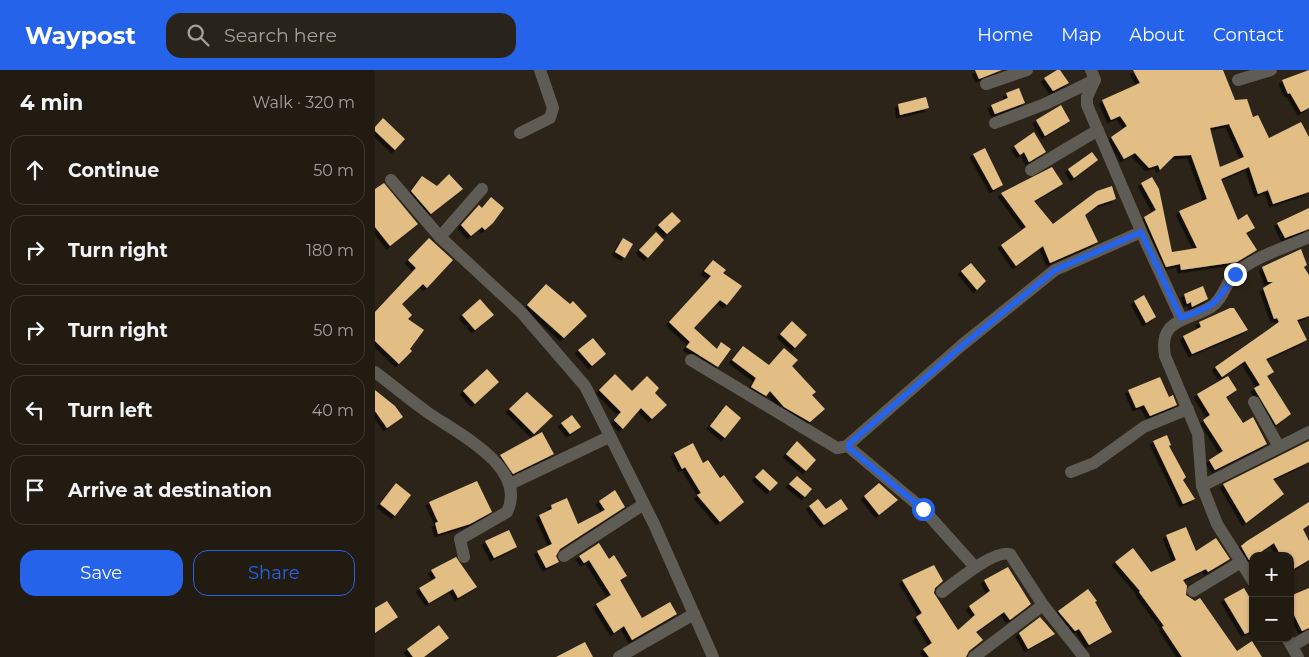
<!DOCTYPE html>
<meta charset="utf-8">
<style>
:root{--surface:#211b12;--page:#29241b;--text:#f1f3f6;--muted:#a2a19f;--line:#3e3932;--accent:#2563eb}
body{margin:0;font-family:Montserrat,sans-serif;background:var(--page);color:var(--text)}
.controls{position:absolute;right:15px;bottom:15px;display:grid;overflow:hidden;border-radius:10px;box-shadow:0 1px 4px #0004}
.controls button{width:45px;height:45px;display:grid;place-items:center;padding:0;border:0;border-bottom:1px solid var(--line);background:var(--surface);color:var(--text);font:25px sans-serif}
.stop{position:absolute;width:15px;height:15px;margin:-11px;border:4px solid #2563eb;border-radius:50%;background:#fff}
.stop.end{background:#2563eb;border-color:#fff;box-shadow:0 1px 5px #0008}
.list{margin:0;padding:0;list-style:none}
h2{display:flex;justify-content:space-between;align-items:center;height:65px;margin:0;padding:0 20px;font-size:21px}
h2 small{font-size:16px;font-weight:400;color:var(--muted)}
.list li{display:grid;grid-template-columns:32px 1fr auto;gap:15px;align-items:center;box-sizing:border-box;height:70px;margin:0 10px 10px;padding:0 10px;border:1px solid var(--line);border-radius:15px}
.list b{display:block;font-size:19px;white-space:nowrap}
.list em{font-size:16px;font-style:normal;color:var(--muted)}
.actions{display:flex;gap:10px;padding:15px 20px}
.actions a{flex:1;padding:11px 0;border:1px solid var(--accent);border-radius:15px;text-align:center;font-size:18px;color:var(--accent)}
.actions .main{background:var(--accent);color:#fff}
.icon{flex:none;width:28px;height:28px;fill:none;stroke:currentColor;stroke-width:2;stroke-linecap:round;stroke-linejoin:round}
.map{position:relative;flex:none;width:934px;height:587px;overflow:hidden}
header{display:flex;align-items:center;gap:30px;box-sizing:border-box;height:70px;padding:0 25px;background:var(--accent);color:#fff}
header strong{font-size:24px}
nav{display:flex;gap:28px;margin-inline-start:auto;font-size:18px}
.search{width:350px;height:45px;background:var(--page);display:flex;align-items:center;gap:12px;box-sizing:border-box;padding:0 18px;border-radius:15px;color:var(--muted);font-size:19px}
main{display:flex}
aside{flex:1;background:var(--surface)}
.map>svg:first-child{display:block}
.building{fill:#e2be85;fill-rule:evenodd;filter:url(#shadow)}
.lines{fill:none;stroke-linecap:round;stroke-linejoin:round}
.street{stroke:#5f5b55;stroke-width:12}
.route{stroke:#2563eb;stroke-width:6}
</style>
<header>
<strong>Waypost</strong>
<div class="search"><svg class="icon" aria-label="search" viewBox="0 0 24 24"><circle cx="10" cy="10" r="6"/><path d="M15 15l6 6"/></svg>Search here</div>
<nav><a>Home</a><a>Map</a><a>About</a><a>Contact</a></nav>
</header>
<main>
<aside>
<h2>4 min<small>Walk · 320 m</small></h2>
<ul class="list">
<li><svg class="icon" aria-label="ahead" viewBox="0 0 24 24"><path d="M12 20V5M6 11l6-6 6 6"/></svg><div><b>Continue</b></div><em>50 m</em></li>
<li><svg class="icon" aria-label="right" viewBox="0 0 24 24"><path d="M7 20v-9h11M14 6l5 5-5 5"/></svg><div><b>Turn right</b></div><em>180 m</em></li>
<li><svg class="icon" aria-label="right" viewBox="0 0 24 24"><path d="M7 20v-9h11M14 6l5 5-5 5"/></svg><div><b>Turn right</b></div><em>50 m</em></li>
<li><svg class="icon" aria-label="left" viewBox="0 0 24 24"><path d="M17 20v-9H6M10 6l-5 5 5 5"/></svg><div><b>Turn left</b></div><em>40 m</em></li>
<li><svg class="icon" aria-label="arrive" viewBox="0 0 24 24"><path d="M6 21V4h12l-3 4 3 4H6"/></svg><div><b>Arrive at destination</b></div></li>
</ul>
<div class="actions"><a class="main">Save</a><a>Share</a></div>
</aside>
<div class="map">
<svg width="934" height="587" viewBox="0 0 934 587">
<defs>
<filter id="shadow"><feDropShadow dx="-3.5" dy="3.5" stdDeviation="0" flood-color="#0009"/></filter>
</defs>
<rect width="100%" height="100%" fill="#2c2418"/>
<g class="building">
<path d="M600,0H627L604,9Z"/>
<path d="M682,0H685L694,13L678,21L669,8Z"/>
<path d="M758,0H848L860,30L872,29L878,47L883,45L894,68L926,52L934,67V122L898,134L893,120L883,124L874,97L846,109L863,150L872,144L880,158L871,163L882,180L862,192L806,200L805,194L791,197L769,147L781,140L766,113L777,107L784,119L797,182L822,178L804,141L832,129L816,85L799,86L785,100L783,95L774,98L760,83L749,89L736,67L752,56L745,46L736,50L727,30L765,13ZM854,54L869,87L845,97L835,58Z"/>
<path d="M934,0V38L926,42L915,23L913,24L907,10Z"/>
<path d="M644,18L650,33L620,44L616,35L633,28L631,23Z"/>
<path d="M551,27L554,38L525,45L523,34Z"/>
<path d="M686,35L695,51L670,66L661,50Z"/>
<path d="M8,48L30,69L20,80L0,61V57Z"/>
<path d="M659,62L671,82L654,92L649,82L645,85L639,76Z"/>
<path d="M610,78L628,115L618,120L598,84Z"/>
<path d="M717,82L723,90L699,108L693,99Z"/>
<path d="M677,97L688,114L659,131L678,154L722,121L737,116L741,129L723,135L710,145L723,172L675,193L668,176L641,196L626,175L651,157L626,123Z"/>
<path d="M74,104L88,119L56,144L36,121L47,106L62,116Z"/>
<path d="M9,113L43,154L15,176L0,157V119Z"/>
<path d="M116,127L129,138L118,153L110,160L107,157L96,166L86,155L103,136L104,135L107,138Z"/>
<path d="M934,138V159L910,168L902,153Z"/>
<path d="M297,142L306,151L292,164L283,155Z"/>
<path d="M281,162L289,170L273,188L264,180Z"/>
<path d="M54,168L78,190L52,218L48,214L27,234L37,245L33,249L49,260L35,279L37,281L24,294L0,271V242L41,198L33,190Z"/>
<path d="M248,168L258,174L250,188L240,182Z"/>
<path d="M926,179L932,195L929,197L934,205V246L922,250L932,270L891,289L899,302L892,306L916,344L901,355L879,318L885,315L870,291L847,307L840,297L904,252L902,248L899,249L888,218L898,212H893L887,197Z"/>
<path d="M338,190L351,200L348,203L367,216L352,235L345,230L319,258L342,279L346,272L356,279L343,297L311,277L315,272L294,252L336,206L329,201Z"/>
<path d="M596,193L611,211L602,220L586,201Z"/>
<path d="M171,214L195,234L198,231L212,246L189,268L152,235Z"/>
<path d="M828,216L833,229L817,237L816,232L812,234L809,224Z"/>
<path d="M769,225L781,247L771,253L759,231Z"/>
<path d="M105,229L119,245L100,260L87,245Z"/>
<path d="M855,238H859L873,260L817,284L808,266L826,257L824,252Z"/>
<path d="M417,251L432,265L420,278L405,264Z"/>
<path d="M218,268L231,284L217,296L203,280Z"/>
<path d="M368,276L394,295L409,278L423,290L417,296L441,322L437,325L450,339L435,352L409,337L395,321L391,326L376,317L381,308L357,290Z"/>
<path d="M112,299L124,312L100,334L88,321Z"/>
<path d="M240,304L257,321L272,306L284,318L280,323L292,335L277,349L266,338L248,359L239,350L246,342L224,320Z"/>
<path d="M853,306L862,320L851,327L868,353L878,347L892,374L840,400L834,390L848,381L828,350L835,345L822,324Z"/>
<path d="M785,307L794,327L798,325L802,335L775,346L769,335L761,338L753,320Z"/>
<path d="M0,320L20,336L28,347L12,358L0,341Z"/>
<path d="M152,322L178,346L159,364L134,339Z"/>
<path d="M351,335L366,348L350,368L335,356Z"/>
<path d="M197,345L206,357L195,364L186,353Z"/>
<path d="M167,362L179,384L138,404L125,385Z"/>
<path d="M792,365L796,375L794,376L811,407L808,410L820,429L808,434L778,371Z"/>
<path d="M422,371L441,390L431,401L411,384Z"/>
<path d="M934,371V392L898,409L909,424L871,453L848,414Z"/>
<path d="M318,373L328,393L333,390L345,408L349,405L369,432L345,452L322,425L326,423L310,397L307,399L299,383Z"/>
<path d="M388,399L403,413L395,421L380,407Z"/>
<path d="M422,406L437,419L430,427L414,414Z"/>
<path d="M102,411L117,442L95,454L63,464L60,453L63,452L54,432Z"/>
<path d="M21,413L36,425L20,446L5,434Z"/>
<path d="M504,413L523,430L504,445L489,426Z"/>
<path d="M240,420L250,437L185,479L181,486L184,492L171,498L162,481L177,474L164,445L177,439L176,435L192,428L203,454L230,440L224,431Z"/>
<path d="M443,429L451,439L466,429L473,439L449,455L434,436Z"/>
<path d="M934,432V455L928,459L934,471V490L915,501V486H906L899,473L874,490L866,476L872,471Z"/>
<path d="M811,457L821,481L841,468L855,489L833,502L831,499L808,510L812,516L811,525L820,531L825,528L862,581L877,571L887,587H807L787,557L789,556L764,522L765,521L740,492L758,478L776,502L801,490L791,465Z"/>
<path d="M134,460L142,477L119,488L110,471Z"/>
<path d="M224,473L234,489L239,485L252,506L245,510L267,548L295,532L302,544L257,570L249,556L239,563L221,534L236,525L214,490L209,493L204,486Z"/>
<path d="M81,487L102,517L83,528L78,519L54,533L44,518L61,508L56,500Z"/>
<path d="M559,495L568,511L560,518L559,523L583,560L600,545L594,536L615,521L609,510L633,497L656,534L635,550L629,542L601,562L608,570L594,581L591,587H554L548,579L557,573L541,547L547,543L527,510Z"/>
<path d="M869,518L878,533V560L870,564L849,529Z"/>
<path d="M934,518V558L927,561L915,537V526Z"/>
<path d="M713,519L722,531L720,532L737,562L714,575L704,559L700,561L683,541Z"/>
<path d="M12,531L23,547L0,563V538Z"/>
<path d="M665,547L680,564L653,579L644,563Z"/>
<path d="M64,555L74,568L49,587H38L32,579Z"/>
<path d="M210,572L218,587H181Z"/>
</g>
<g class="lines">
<g class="street">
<path d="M716,0L720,10L712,27V35L769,168L806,248"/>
<path d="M863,10L896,0"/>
<path d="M611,14L652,0"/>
<path d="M620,53L670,34L720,10"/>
<path d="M145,63L175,48L178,38L165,0"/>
<path d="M656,100L723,60"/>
<path d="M16,110L65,167L147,243L210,316L279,454L338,587"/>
<path d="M65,167L107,119"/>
<path d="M316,290L462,378L473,376"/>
<path d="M0,302C17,315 34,329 52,342C80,362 154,397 132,442L85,469L89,487"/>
<path d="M879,332L904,377"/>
<path d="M696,402L719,393L769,357L813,339"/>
<path d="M135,414L234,367"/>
<path d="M827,416L934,362"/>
<path d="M189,486L269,434"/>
<path d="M600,497L548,439L475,378L474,374L587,275L680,200L766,162"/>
<path d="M878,511L842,454L827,416L823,364L790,286C783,248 813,251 836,237C849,229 850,212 861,203C881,186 910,178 934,167"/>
<path d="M818,521L866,492"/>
<path d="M567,522C581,512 618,480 635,484L668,535L709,587"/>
<path d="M912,568L923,587"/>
<path d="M917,576L934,566"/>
<path d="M244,587L319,544"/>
<path d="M599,587L668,535"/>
</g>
</g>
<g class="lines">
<path class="route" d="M548,439L474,378V374L588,275L680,200L766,162L806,248C842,234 839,236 860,204"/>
</g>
</svg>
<div class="controls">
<button>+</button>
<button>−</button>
</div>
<div class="stop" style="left:548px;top:439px"></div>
<div class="stop end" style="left:860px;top:204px"></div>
</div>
</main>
